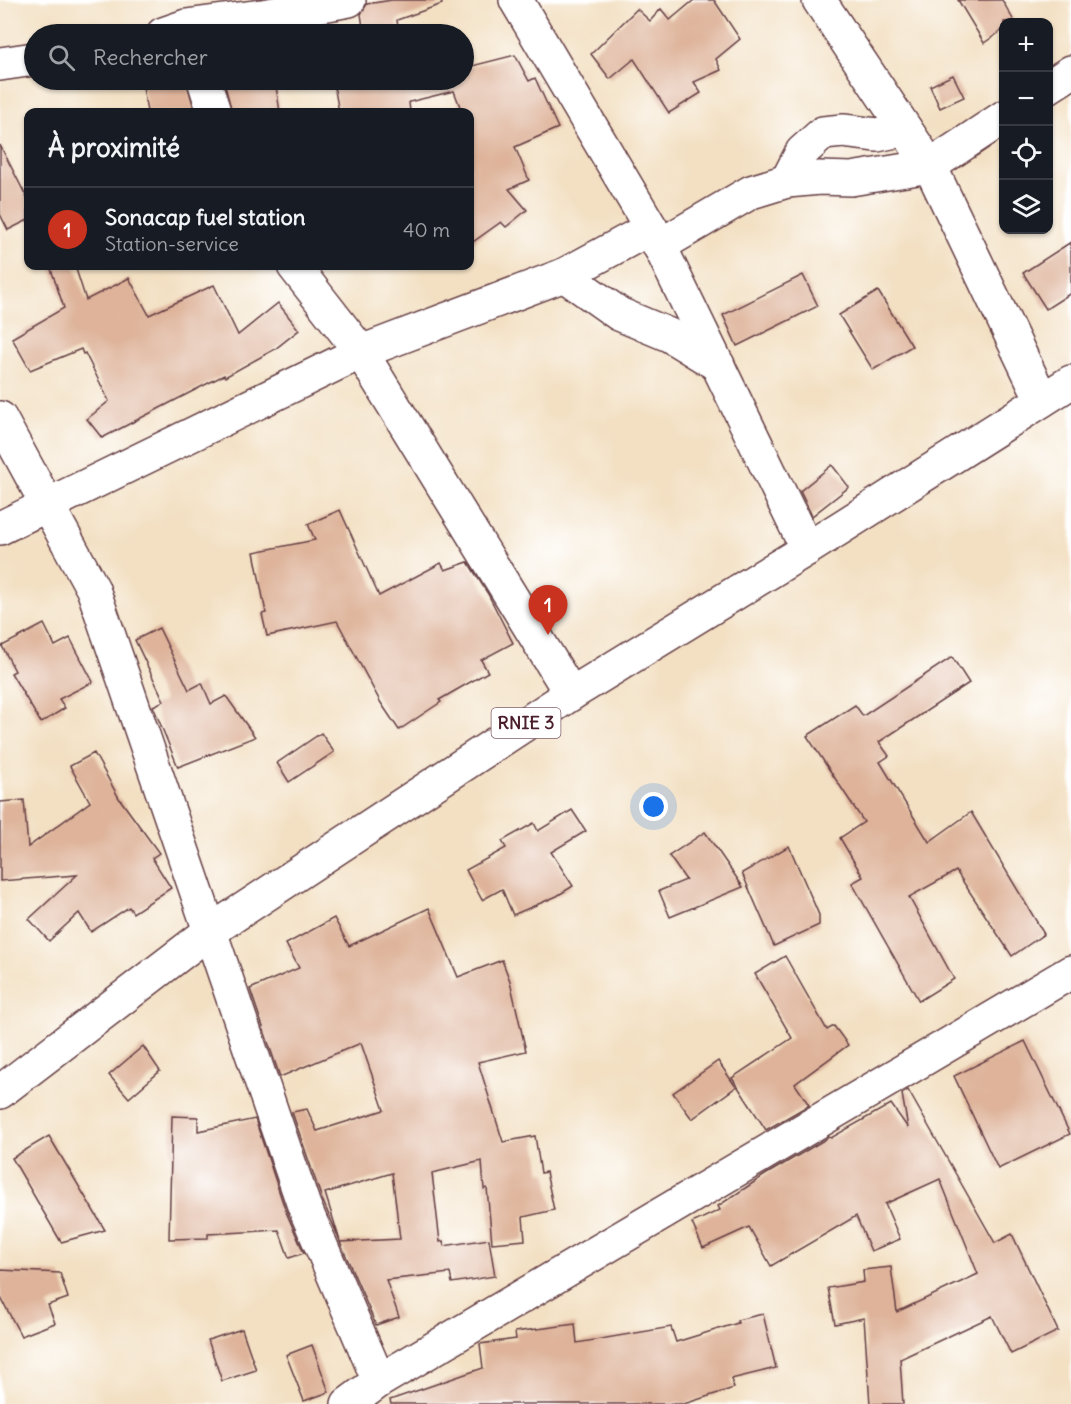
<!DOCTYPE html>
<html lang="fr">
<meta charset="utf-8">
<style>
:root{--surface:#171b24;--page:#242831;--text:#f1f3f6;--muted:#9ea1a6;--line:#363941;--accent:#c8321e}
body{margin:0;font-family:Delius,sans-serif;background:var(--page);color:var(--text)}
.controls{position:absolute;right:18px;top:18px;display:grid;overflow:hidden;border-radius:12px;box-shadow:0 2px 4px #0004}
.controls button{width:54px;height:54px;display:grid;place-items:center;padding:0;border:0;border-bottom:2px solid var(--line);background:var(--surface);color:var(--text);font:30px sans-serif}
.you{position:absolute;left:654px;top:807px;width:21px;height:21px;margin:-15px;border:4px solid #fff;border-radius:50%;background:#1a73e8;box-shadow:0 0 0 9px #1a73e833}
.badge{display:grid;place-items:center;width:39px;height:39px;border-radius:50%;background:var(--accent);color:#fff;font-size:20px;font-weight:700}
.pin{position:absolute;translate:-50% -50px;filter:drop-shadow(0 2px 3px #0008)}
.pin::after{content:'';position:absolute;top:32px;width:21px;height:18px;background:inherit;clip-path:polygon(0 0,100% 0,50% 100%)}
.list{margin:0;padding:0;list-style:none}
h2{display:flex;justify-content:space-between;align-items:center;height:78px;margin:0;padding:0 24px;font-size:26px}
h2 small{font-size:20px;font-weight:400;color:var(--muted)}
.list li{display:grid;grid-template-columns:39px 1fr auto;gap:18px;align-items:center;box-sizing:border-box;height:84px;padding:0 24px;border-top:2px solid var(--line)}
.list b{display:block;font-size:22px;white-space:nowrap}
.list p{margin:0;font-size:20px;white-space:nowrap;color:var(--muted)}
.list em{font-size:20px;font-style:normal;color:var(--muted)}
.icon{flex:none;width:33px;height:33px;fill:none;stroke:currentColor;stroke-width:2;stroke-linecap:round;stroke-linejoin:round}
.map{position:relative;flex:none;width:1071px;height:1404px;overflow:hidden}
.search{position:absolute;background:var(--surface);box-shadow:0 2px 4px #0004;left:24px;top:24px;width:450px;height:66px;display:flex;align-items:center;gap:15px;box-sizing:border-box;padding:0 21px;border-radius:33px;color:var(--muted);font-size:22px}
.panel{position:absolute;background:var(--surface);box-shadow:0 2px 4px #0004;left:24px;top:108px;width:450px;height:162px;border-radius:12px}
.map>svg:first-child{display:block}
.building{fill:#deb39a}
.lines{fill:none;stroke-linecap:round;stroke-linejoin:round}
.minor-casing{stroke:#633c42;stroke-width:36}
.highway-casing{stroke:#633c42;stroke-width:36}
.minor{stroke:#fff;stroke-width:33}
.highway{stroke:#fff;stroke-width:33}
.labels{text-anchor:middle;stroke-width:5;stroke-linejoin:round;paint-order:stroke}
.shield{fill:#fff;stroke:#80626b;stroke-width:1.5}
.shield-label{font-size:18px;font-weight:bold;fill:#4a1f2b}
</style>
<div class="map">
<svg width="1071" height="1404" viewBox="0 0 1071 1404">
<rect width="100%" height="100%" fill="#fff"/>
<filter id="ink" filterUnits="userSpaceOnUse"><feTurbulence type="fractalNoise" baseFrequency=".0167" numOctaves="2"/><feDisplacementMap in="SourceGraphic" scale="12" xChannelSelector="R" yChannelSelector="G"/><feConvolveMatrix kernelMatrix="1 2 1 2 8 2 1 2 1" color-interpolation-filters="sRGB"/></filter>
<filter id="wash" filterUnits="userSpaceOnUse"><feTurbulence type="fractalNoise" baseFrequency=".008" numOctaves="4" result="noise"/><feDisplacementMap in="SourceGraphic" scale="24" xChannelSelector="R" yChannelSelector="G"/><feGaussianBlur stdDeviation="1.35" result="paint"/><feColorMatrix in="noise" values="0 0 0 0 0 0 0 0 0 0 0 0 0 0 0 0 0 1.4 0 .05"/><feComposite in="paint" operator="in"/></filter>
<g filter="url(#wash)">
<rect width="100%" height="100%" fill="#f3e0c3"/>
<g id="blocks">
<g class="building">
<path d="M392,0H441L442,4L397,20L399,34H364L361,14L367,4Z"/>
<path d="M694,0H714L740,39L716,59L721,70L694,82L701,93L669,113L634,59L610,79L591,54L637,9L650,21L661,9L670,20Z"/>
<path d="M958,0H1002L1014,21L1004,22V29L984,43Z"/>
<path d="M515,55L529,81L535,78L558,128L515,147L529,180L509,189L527,210L506,227L501,222L470,244V112H462L454,91L409,102L410,112H339L333,80H464V68Z"/>
<path d="M953,75L964,97L940,108L930,86Z"/>
<path d="M142,80H186L195,112H147Z"/>
<path d="M241,80H275L280,112H232L224,82Z"/>
<path d="M0,145L28,200V220L8,230L0,214Z"/>
<path d="M1071,242V293L1046,309L1023,273Z"/>
<path d="M50,266H75L86,300L129,278L149,315L214,285L238,335L278,303L299,330L275,349L225,377L224,375L102,438L87,419L109,401L85,353L83,354L81,349L30,370L12,338L64,308Z"/>
<path d="M803,275L818,306L737,346L723,315Z"/>
<path d="M878,291L912,346L873,370L839,315Z"/>
<path d="M832,465L849,487L812,516L800,491Z"/>
<path d="M340,510L379,596L441,563L445,570L468,562L488,594L513,643L481,660L488,672L439,700L441,702L399,730L381,703L337,621L267,636L262,614L266,613L254,552L315,540L308,524Z"/>
<path d="M44,624L55,646L70,638L93,682L59,699L65,708L41,723L11,673L15,671L2,646Z"/>
<path d="M159,628L189,690L202,683L211,704L226,696L255,737L178,767L153,706L164,701L135,640Z"/>
<path d="M952,657L969,683L879,742L889,756L880,762L929,842L971,812L1044,934L1012,956L956,871L909,897L954,979L919,1001L852,883L863,877L840,838L864,822L807,736L855,705L863,716Z"/>
<path d="M321,733L334,752L289,782L277,763Z"/>
<path d="M94,753L119,798L159,853L152,858L171,888L133,913L129,907L91,932L79,913L49,941L29,919L77,875L0,881V802L24,800L28,847L90,802L70,766Z"/>
<path d="M572,810L586,831L551,852L573,886L557,896L513,915L502,889L482,900L466,870L506,848L502,841L534,823L538,831Z"/>
<path d="M705,832L743,887L670,917L659,891L686,880L669,856Z"/>
<path d="M789,846L819,915V925L774,946L742,873Z"/>
<path d="M429,908L458,977L502,960L510,981L526,1051L478,1062L503,1142L535,1136L541,1173L546,1172L554,1210L523,1217L525,1240L492,1243L487,1188L484,1189L482,1161L432,1173L440,1242L443,1241L444,1246L489,1239L495,1276L452,1283L450,1273L386,1280L399,1317L376,1325L340,1242L400,1239L392,1173L325,1193L340,1241L322,1199L292,1112L307,1109L317,1131L384,1110L361,1043L280,1077L250,989L299,968L286,944L334,918L349,946Z"/>
<path d="M785,956L827,1030L834,1026L848,1045L795,1084L809,1105L766,1130L732,1078L792,1038L755,974Z"/>
<path d="M1025,1041L1070,1134L998,1169L954,1076Z"/>
<path d="M143,1046L160,1071L129,1098L109,1075Z"/>
<path d="M718,1061L736,1087L692,1119L673,1093Z"/>
<path d="M908,1090L995,1243L1012,1234L1058,1331L1011,1354L992,1316L900,1359L903,1404H870L864,1318L835,1324L828,1288L864,1282L863,1270L891,1267L897,1312L978,1274L940,1179L885,1204L900,1239L871,1251L856,1216L771,1266L749,1227L703,1248L692,1223L720,1210L718,1206L765,1175L829,1137L831,1138L891,1104L908,1128L902,1094Z"/>
<path d="M172,1116L198,1117V1131L255,1119L286,1212L304,1253L289,1258L279,1230L208,1234V1238L169,1239Z"/>
<path d="M49,1136L105,1230L61,1242L12,1158Z"/>
<path d="M0,1270L60,1273L68,1298L48,1305L55,1323L21,1336L0,1296Z"/>
<path d="M763,1314L776,1368L731,1379L734,1388L684,1404H391L390,1400L483,1368L480,1344L516,1339L515,1332L575,1324L577,1343L671,1327L676,1342L738,1323L737,1320Z"/>
<path d="M242,1329L256,1370L222,1381L208,1340Z"/>
<path d="M312,1345L329,1392L304,1401L286,1355Z"/>
</g>
</g>
</g>
<g filter="url(#ink)">
<use href="#blocks" fill-opacity="0" stroke="#633c42" stroke-width="1.5"/>
<g class="lines">
<g class="minor-casing">
<g id="minor">
<path d="M516,0L651,228L807,549"/>
<path d="M819,0L930,166L1042,400"/>
<path d="M163,34L186,26L269,15L349,0"/>
<path d="M0,64L34,59"/>
<path d="M204,80L214,112"/>
<path d="M1048,87L1071,72"/>
<path d="M787,181L802,152L823,133L843,131L877,135L905,129"/>
<path d="M651,228L564,275L619,314L669,335L718,365"/>
<path d="M659,246L751,192L787,181L820,178L851,179L930,166L1004,117"/>
<path d="M294,266L361,352L571,694"/>
<path d="M0,418L93,589L304,1206L379,1381"/>
<path d="M0,528L361,352L564,275"/>
<path d="M348,1404L379,1381L1071,972"/>
</g>
</g>
<g class="highway-casing">
<path id="highway" d="M0,1092L209,932L571,694L807,549L1071,382"/>
</g>
<use href="#minor" class="minor"/>
<use href="#highway" class="highway"/>
</g>
</g>
<g class="labels">
<rect class="shield" x="491.5" y="708" width="69" height="30" rx="4.5"/>
<g class="shield-label">
<text x="526" y="729">RNIE 3</text>
</g>
</g>
</svg>
<div class="controls">
<button>+</button>
<button>−</button>
<button><svg class="icon" aria-label="locate" viewBox="0 0 24 24"><circle cx="12" cy="12" r="6"/><path d="M12 2v4M12 18v4M2 12h4M18 12h4"/></svg></button>
<button><svg class="icon" aria-label="layers" viewBox="0 0 24 24"><path d="M12 4l9 5-9 5-9-5zM3 14l9 5 9-5"/></svg></button>
</div>
<div class="you"></div>
<div class="pin badge" style="left:548px;top:635px">1</div>
<div class="search"><svg class="icon" aria-label="search" viewBox="0 0 24 24"><circle cx="10" cy="10" r="6"/><path d="M15 15l6 6"/></svg>Rechercher</div>
<section class="panel">
<h2>À proximité<small></small></h2>
<ul class="list">
<li><span class="badge">1</span><div><b>Sonacap fuel station</b><p>Station-service</p></div><em>40 m</em></li>
</ul>
</section>
</div>
